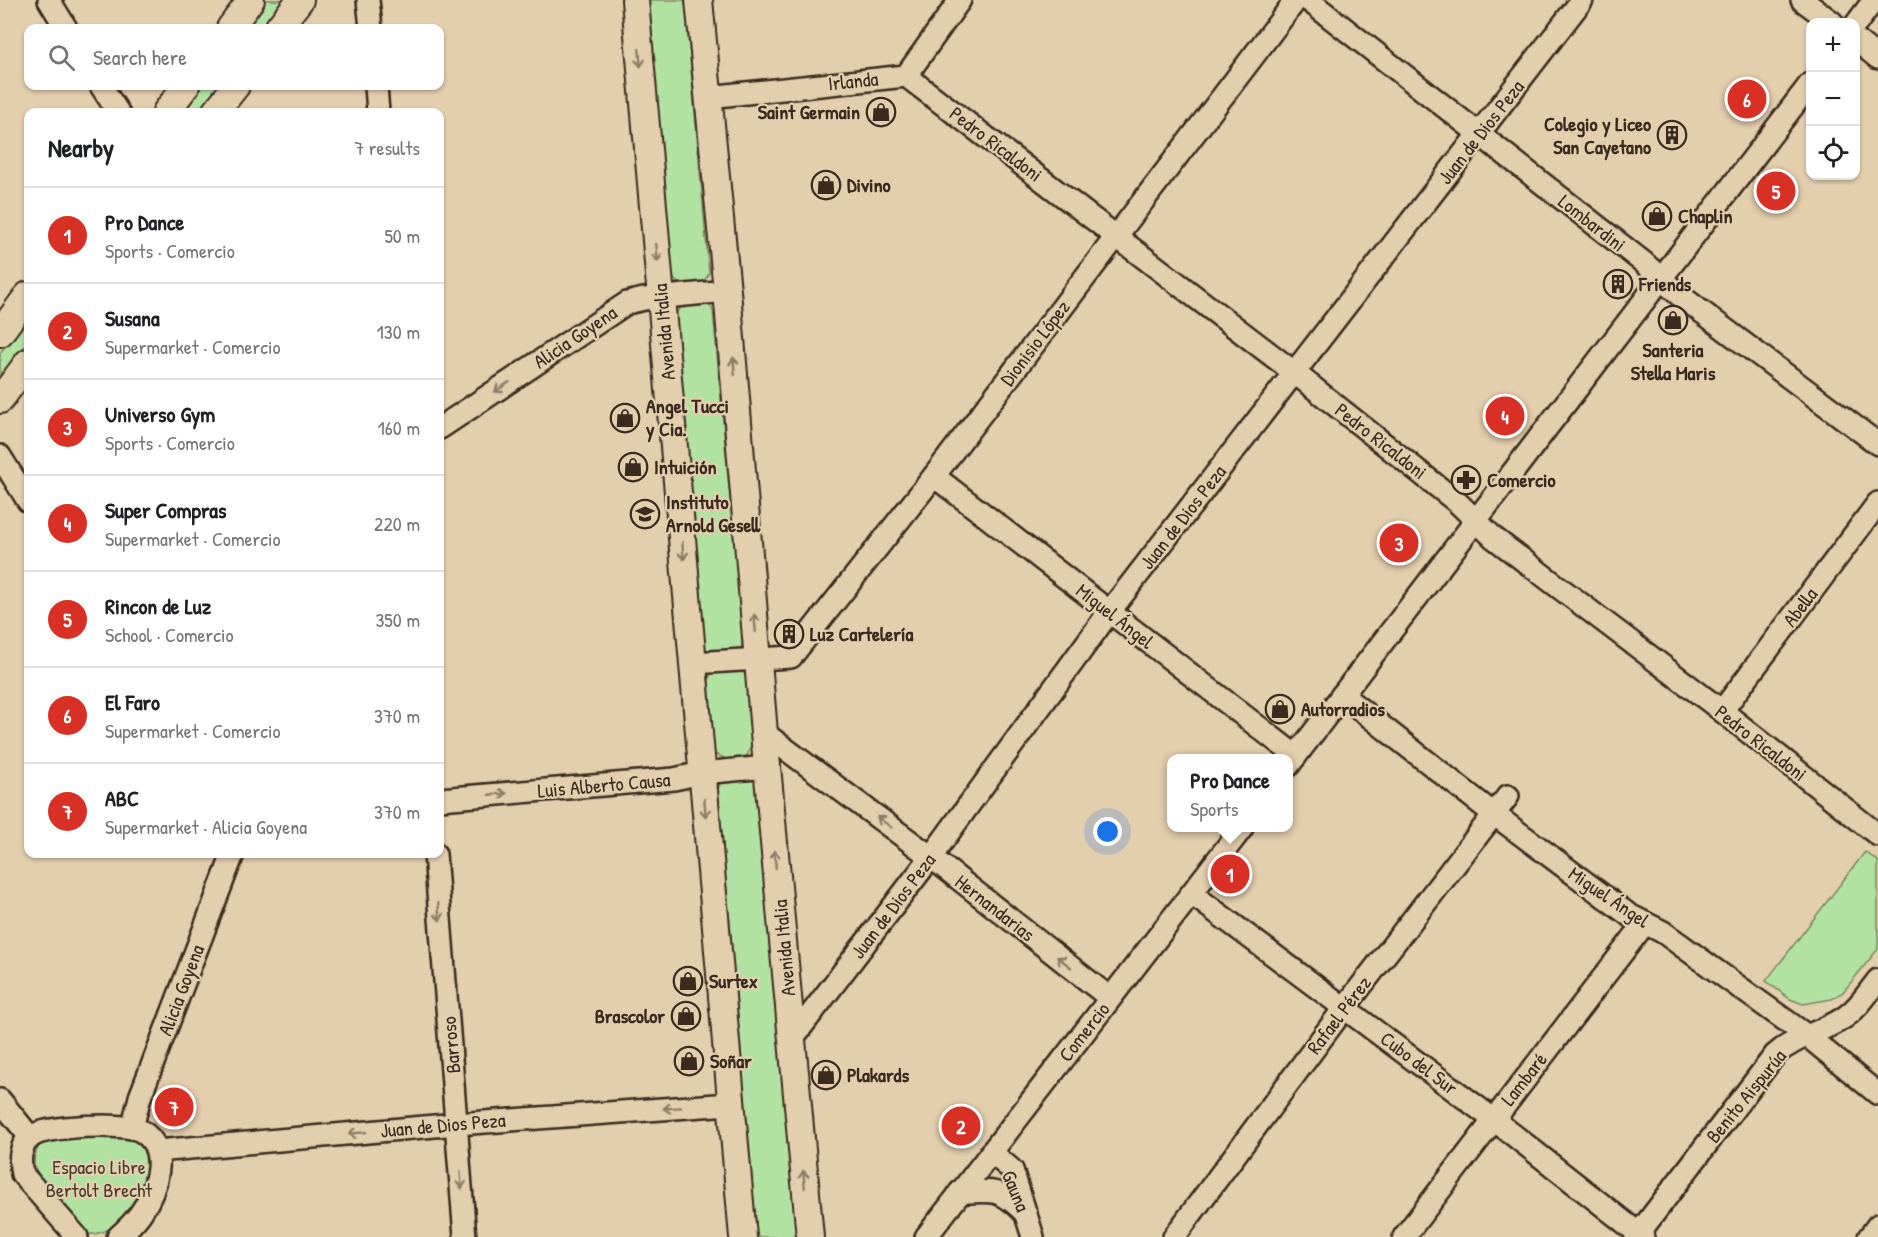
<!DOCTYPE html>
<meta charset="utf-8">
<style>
:root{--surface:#fff;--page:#f2f2f2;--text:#202124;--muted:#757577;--line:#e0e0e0;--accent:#d93025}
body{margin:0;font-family:"Patrick Hand",sans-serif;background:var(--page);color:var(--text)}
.controls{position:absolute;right:18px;top:18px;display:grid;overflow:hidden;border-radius:12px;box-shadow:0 2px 4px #0004}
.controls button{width:54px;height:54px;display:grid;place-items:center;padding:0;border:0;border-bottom:2px solid var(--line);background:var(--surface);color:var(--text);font:30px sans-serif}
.you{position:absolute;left:1108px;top:832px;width:21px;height:21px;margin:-15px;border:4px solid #fff;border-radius:50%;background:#1a73e8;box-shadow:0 0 0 9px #1a73e833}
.badge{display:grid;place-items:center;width:39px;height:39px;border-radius:50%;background:var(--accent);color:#fff;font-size:20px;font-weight:700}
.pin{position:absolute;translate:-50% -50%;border:3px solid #fff;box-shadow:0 2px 6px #0006}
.popup{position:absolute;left:1167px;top:754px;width:126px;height:78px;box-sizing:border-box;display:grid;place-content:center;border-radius:12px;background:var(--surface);filter:drop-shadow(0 2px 4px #0005);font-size:20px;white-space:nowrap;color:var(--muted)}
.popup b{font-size:22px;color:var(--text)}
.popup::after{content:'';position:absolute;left:50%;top:100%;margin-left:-12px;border:12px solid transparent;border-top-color:var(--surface)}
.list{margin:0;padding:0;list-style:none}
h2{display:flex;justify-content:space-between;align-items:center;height:78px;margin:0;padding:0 24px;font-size:26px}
h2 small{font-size:20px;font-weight:400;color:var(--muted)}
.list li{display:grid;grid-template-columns:39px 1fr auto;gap:18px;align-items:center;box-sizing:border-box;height:96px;padding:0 24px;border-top:2px solid var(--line)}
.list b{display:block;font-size:22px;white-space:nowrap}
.list p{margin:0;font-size:20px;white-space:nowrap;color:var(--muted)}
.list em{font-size:20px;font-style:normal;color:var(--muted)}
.icon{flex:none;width:33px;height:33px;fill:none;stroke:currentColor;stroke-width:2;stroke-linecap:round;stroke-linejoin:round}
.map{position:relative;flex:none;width:1878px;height:1237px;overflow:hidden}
.search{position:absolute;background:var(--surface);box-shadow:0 2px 4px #0004;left:24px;top:24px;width:420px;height:66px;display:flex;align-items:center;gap:15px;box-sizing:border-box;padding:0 21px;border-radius:12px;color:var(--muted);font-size:22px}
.panel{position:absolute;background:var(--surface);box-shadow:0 2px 4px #0004;left:24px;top:108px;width:420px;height:750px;border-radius:12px}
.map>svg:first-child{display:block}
.green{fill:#b2e2a2;stroke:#768660;stroke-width:1.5}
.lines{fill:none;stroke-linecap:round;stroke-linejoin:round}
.minor-casing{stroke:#3b2a1e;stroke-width:26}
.major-casing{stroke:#3b2a1e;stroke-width:30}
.minor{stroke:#e3cead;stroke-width:21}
.major{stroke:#e3cead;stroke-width:26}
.oneway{stroke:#8f7c66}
.labels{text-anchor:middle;stroke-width:4.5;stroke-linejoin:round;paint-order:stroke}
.street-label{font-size:20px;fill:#3b2a1e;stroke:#e3cead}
.poi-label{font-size:20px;font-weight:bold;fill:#3b2a1e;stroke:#e3cead;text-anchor:start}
.park-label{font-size:20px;fill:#473c2b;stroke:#e3cead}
</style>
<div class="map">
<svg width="1878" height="1237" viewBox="0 0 1878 1237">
<rect width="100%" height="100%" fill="#e3cead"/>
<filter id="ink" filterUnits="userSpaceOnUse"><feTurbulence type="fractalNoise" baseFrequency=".0167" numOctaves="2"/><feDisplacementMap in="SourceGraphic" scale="12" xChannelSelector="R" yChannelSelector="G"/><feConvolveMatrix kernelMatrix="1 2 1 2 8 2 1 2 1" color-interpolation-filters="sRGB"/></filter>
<g filter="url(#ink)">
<g class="green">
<path d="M265,0H287L265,28H244Z"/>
<path d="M648,0H685L709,273C704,286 691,286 679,284L672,277L671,269Z"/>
<path d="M202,86H222L202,112H181Z"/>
<path d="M702,302L711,307L713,311L742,630V646L739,651L707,652L703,641L676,317V313L683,305Z"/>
<path d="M28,316V341L0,379V353Z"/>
<path d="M735,670L744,673L746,678L752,743L747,756L726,759L715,754L713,747L709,682L710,675L714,672Z"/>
<path d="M749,777L754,780L756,789L799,1237H757L718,789L721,780Z"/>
<path d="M1865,852L1878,861V949L1843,992L1832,999L1803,1004L1790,999L1766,981Z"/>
<path d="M50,1135L128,1136L146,1151L152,1171C140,1194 121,1237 86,1234C76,1223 34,1175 34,1163C34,1151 41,1142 50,1135Z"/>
</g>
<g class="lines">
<g class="minor-casing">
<g id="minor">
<path d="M49,0L66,28"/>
<path d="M368,0L371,28"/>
<path d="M1308,0L1643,262L1678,294L1878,444"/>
<path d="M1802,0L1832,22"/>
<path d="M1856,24L1874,0"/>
<path d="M1856,40L1878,58"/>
<path d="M906,76L1295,373L1457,502L1494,538L1722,711L1878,835"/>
<path d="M101,86L118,112"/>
<path d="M376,86L378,112"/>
<path d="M708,97L906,76L960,0"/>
<path d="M440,428L627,303L644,299L727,291"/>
<path d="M0,456L28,501"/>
<path d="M934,476L1296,756"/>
<path d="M693,663L791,657L934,476L1296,0"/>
<path d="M1342,695L1495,815L1629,915L1663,932L1711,967L1806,1035L1878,1094"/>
<path d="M1722,711L1878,503"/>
<path d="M764,733L931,857L1110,998"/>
<path d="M1288,766L1810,84"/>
<path d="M440,799L674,779L702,773L767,767"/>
<path d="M435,854L465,1237"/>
<path d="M1192,894L1493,1119L1643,1237"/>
<path d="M792,1039L931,857L1110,611L1582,0"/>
<path d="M0,1100L30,1137"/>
<path d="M132,1128L140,1097L233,854"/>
<path d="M157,1151L457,1124L730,1104"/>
<path d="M991,1152L1012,1170L1033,1237"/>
<path d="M959,1193C993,1190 1001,1188 1026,1214"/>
<path d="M77,1237L22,1174C19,1160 19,1145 32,1136C46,1126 125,1122 141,1131C171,1148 156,1192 140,1214C134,1222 126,1230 118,1237"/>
<path d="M926,1237L1242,828"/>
<path d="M1174,1237L1345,1007L1508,796"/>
<path d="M1404,1237L1645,923"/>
<path d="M1636,1237L1775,1055C1795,1037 1820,1033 1842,1019C1857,1010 1867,994 1878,980"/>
<path d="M1869,1237L1878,1225"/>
</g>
</g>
<g class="major-casing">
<g id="major">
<path d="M635,0L743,1237"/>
<path d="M699,0L727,291L764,733L810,1237"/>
<path d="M230,28L251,0"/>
<path d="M278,28L300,0"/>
<path d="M166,112L186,86"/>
<path d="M215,112L236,86"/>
<path d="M0,333L28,295"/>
<path d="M0,400L28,362"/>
</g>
</g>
<use href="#minor" class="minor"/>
<use href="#major" class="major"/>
</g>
<defs><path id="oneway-shaft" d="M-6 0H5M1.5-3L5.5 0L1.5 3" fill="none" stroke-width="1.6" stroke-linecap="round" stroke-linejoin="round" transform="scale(1.5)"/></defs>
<g class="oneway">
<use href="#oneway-shaft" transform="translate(640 58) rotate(85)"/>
<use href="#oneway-shaft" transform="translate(657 253) rotate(85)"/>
<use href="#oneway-shaft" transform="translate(734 366) rotate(-95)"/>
<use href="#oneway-shaft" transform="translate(502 387) rotate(146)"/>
<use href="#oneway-shaft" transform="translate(683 551) rotate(85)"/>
<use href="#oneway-shaft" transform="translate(755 623) rotate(-95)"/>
<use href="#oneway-shaft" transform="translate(498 794) rotate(-5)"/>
<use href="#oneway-shaft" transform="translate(705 808) rotate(85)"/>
<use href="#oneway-shaft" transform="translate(884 822) rotate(-143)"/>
<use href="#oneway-shaft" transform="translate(775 859) rotate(-95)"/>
<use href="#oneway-shaft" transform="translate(439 912) rotate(85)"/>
<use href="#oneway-shaft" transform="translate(1064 962) rotate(-142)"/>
<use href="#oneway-shaft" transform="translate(672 1108) rotate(176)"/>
<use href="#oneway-shaft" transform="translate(357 1133) rotate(175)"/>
<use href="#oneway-shaft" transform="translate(804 1179) rotate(-95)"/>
<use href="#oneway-shaft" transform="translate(461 1180) rotate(86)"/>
</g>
</g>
<defs>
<g id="shop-ring" transform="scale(1.5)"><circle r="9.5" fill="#e3cead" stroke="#3b2a1e" stroke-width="1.5"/><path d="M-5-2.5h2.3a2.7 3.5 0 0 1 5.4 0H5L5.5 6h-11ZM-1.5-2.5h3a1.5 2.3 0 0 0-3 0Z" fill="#3b2a1e"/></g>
<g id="building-ring" transform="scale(1.5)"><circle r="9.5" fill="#e3cead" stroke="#3b2a1e" stroke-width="1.5"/><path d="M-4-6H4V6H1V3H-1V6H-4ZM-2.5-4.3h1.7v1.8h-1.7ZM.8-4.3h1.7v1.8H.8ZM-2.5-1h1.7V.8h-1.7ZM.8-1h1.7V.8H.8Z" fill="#3b2a1e"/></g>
<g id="pharmacy-ring" transform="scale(1.5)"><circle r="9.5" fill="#e3cead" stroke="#3b2a1e" stroke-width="1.5"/><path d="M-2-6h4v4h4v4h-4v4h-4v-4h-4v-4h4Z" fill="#3b2a1e"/></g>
<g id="school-ring" transform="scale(1.5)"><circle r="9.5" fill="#e3cead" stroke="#3b2a1e" stroke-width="1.5"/><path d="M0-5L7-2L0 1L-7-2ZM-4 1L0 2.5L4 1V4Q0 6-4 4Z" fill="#3b2a1e"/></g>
</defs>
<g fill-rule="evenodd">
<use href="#shop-ring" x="881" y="112"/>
<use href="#building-ring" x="1672" y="135"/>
<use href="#shop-ring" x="826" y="185"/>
<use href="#shop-ring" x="1657" y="216"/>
<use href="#building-ring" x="1618" y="284"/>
<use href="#shop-ring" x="1673" y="320"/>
<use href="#shop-ring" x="625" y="418"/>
<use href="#shop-ring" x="633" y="467"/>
<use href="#pharmacy-ring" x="1466" y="480"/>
<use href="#school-ring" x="645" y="514"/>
<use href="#building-ring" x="789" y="634"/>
<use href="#shop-ring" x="1280" y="709"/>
<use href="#shop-ring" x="688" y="981"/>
<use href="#shop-ring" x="686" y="1016"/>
<use href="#shop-ring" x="689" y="1061"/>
<use href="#shop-ring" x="826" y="1075"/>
</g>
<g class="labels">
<g class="street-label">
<text transform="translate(853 81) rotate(-6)" y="7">Irlanda</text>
<text transform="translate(1481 132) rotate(-52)" y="7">Juan de Dios Peza</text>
<text transform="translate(996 144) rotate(37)" y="7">Pedro Ricaldoni</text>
<text transform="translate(1592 223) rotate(38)" y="7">Lombardini</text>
<text transform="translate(664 332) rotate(-95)" y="7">Avenida Italia</text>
<text transform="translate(575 337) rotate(-34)" y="7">Alicia Goyena</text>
<text transform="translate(1035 343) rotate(-53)" y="7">Dionisio López</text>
<text transform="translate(1381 441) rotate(38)" y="7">Pedro Ricaldoni</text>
<text transform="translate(1183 517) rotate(-52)" y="7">Juan de Dios Peza</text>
<text transform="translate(1800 607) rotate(-53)" y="7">Abella</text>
<text transform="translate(1115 616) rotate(38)" y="7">Miguel Ángel</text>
<text transform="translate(1761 743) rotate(38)" y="7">Pedro Ricaldoni</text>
<text transform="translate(604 785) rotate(-5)" y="7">Luis Alberto Causa</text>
<text transform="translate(1609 897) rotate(34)" y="7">Miguel Ángel</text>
<text transform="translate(893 906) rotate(-53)" y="7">Juan de Dios Peza</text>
<text transform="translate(995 908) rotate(38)" y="7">Hernandarias</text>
<text transform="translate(784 948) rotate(-95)" y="7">Avenida Italia</text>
<text transform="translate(181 990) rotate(-69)" y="7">Alicia Goyena</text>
<text transform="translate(1339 1015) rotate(-53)" y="7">Rafael Pérez</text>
<text transform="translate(1084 1032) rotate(-52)" y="7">Comercio</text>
<text transform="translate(451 1045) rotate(-95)" y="7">Barroso</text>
<text transform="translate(1419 1063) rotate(37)" y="7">Cubo del Sur</text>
<text transform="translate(1524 1079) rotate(-52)" y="7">Lambaré</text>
<text transform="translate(1746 1096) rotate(-51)" y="7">Benito Aispurúa</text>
<text transform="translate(443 1125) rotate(-5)" y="7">Juan de Dios Peza</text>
<text transform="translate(1016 1191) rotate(68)" y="7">Gauna</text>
</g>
<g class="poi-label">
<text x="860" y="119" text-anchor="end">Saint Germain</text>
<text x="1651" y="131" text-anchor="end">Colegio y Liceo<tspan x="1651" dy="23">San Cayetano</tspan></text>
<text x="847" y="192">Divino</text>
<text x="1678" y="223">Chaplin</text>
<text x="1639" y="291">Friends</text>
<text x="1673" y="357" text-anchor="middle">Santeria<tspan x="1673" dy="23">Stella Maris</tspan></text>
<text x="646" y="413">Angel Tucci<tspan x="646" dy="23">y Cia.</tspan></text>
<text x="654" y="474">Intuición</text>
<text x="1487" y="487">Comercio</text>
<text x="666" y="509">Instituto<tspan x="666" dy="23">Arnold Gesell</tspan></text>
<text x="810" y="641">Luz Cartelería</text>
<text x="1301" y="716">Autorradios</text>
<text x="709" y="988">Surtex</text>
<text x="665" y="1023" text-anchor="end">Brascolor</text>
<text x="710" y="1068">Soñar</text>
<text x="847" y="1082">Plakards</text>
</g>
<g class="park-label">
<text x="99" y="1174">Espacio Libre<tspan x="99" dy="23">Bertolt Brecht</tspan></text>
</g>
</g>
</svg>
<div class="controls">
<button>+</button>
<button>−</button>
<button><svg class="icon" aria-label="locate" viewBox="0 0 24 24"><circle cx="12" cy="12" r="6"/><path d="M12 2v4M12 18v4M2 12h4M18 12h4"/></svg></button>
</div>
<div class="you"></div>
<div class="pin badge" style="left:1230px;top:874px">1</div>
<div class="popup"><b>Pro Dance</b>Sports</div>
<div class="pin badge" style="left:961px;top:1126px">2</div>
<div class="pin badge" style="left:1399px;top:543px">3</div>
<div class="pin badge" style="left:1505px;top:416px">4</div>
<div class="pin badge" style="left:1776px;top:191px">5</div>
<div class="pin badge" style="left:1747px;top:99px">6</div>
<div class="pin badge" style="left:174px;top:1107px">7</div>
<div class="search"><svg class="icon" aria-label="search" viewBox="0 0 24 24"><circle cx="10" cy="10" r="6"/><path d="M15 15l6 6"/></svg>Search here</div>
<section class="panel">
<h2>Nearby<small>7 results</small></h2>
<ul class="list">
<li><span class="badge">1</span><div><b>Pro Dance</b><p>Sports · Comercio</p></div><em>50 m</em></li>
<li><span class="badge">2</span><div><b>Susana</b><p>Supermarket · Comercio</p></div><em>130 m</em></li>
<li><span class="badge">3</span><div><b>Universo Gym</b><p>Sports · Comercio</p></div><em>160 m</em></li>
<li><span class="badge">4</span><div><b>Super Compras</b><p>Supermarket · Comercio</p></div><em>220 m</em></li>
<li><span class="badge">5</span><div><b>Rincon de Luz</b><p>School · Comercio</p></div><em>350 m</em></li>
<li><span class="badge">6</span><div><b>El Faro</b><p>Supermarket · Comercio</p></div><em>370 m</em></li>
<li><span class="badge">7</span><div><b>ABC</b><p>Supermarket · Alicia Goyena</p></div><em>370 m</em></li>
</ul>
</section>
</div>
